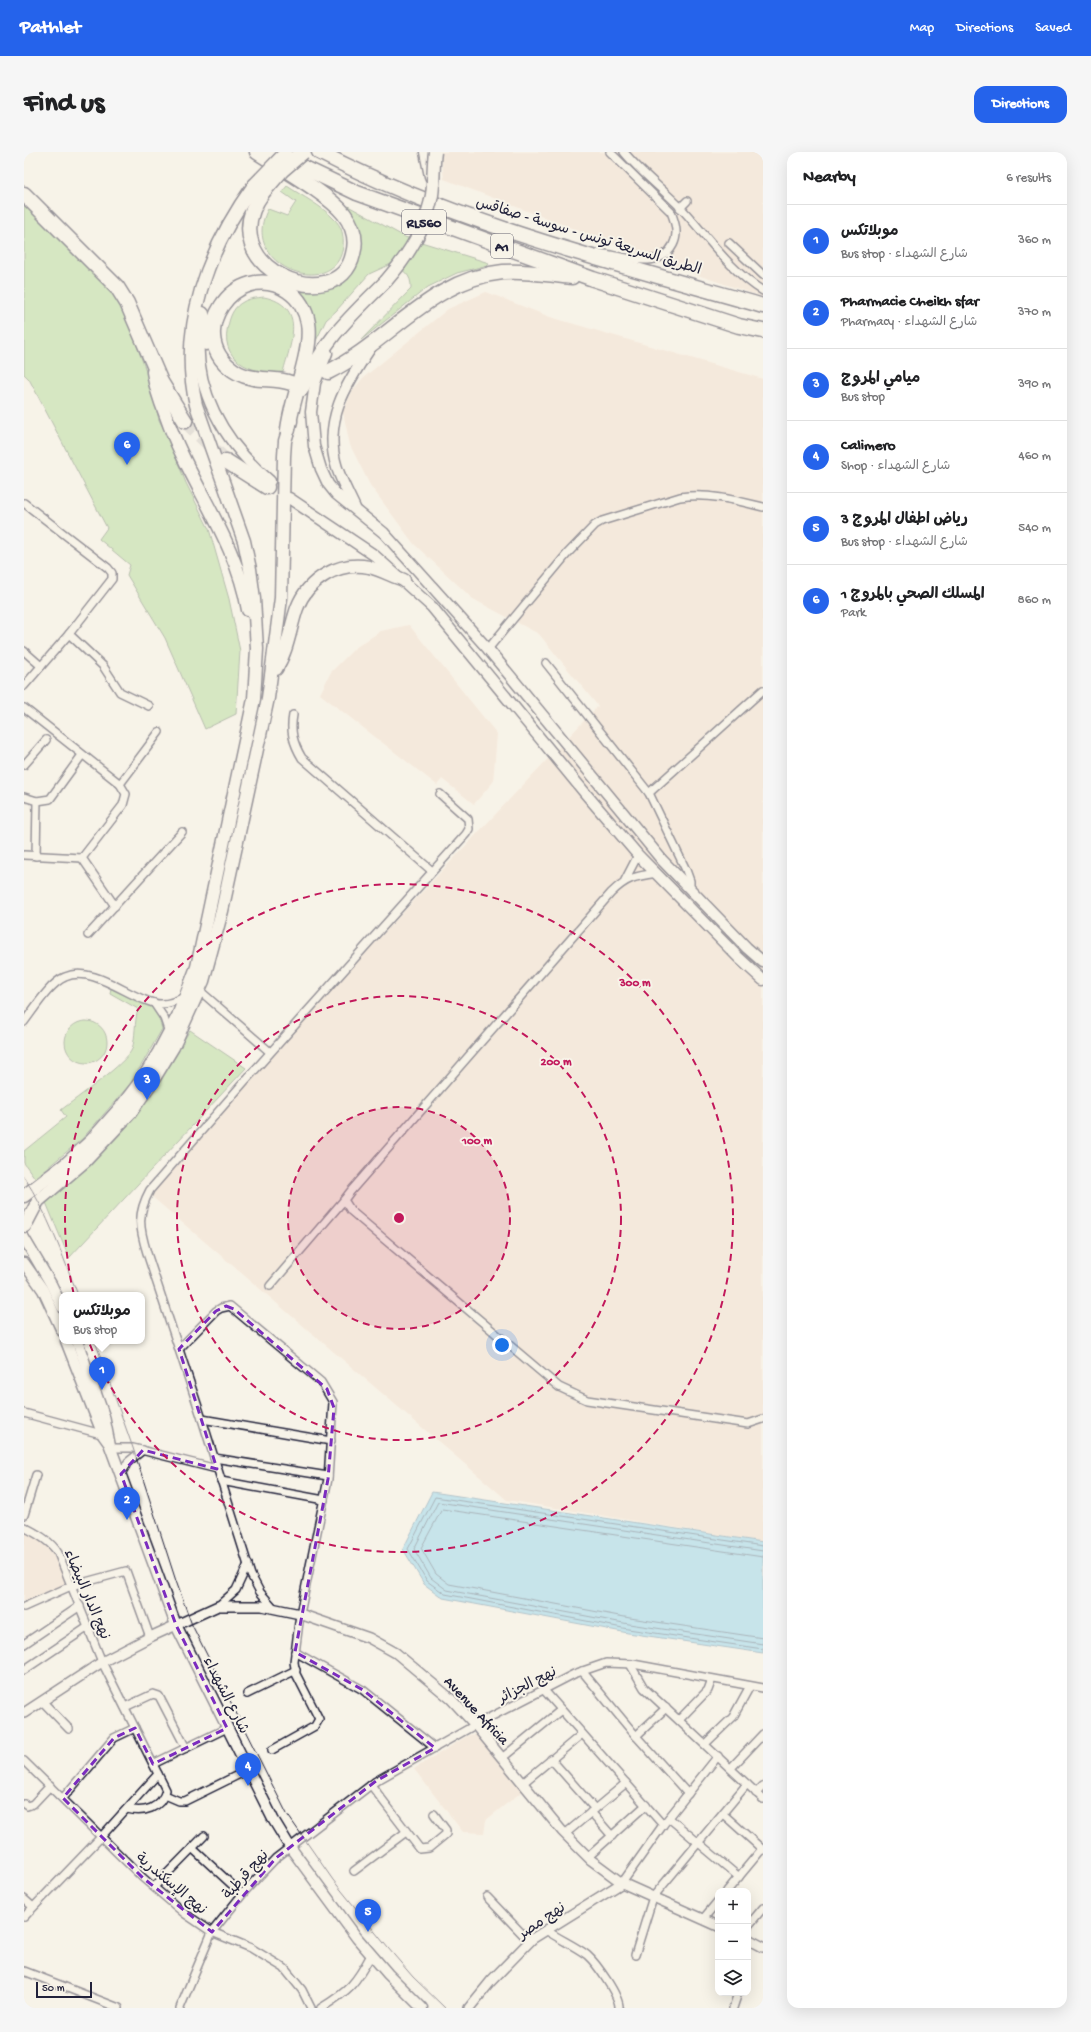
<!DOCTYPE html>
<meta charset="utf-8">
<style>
:root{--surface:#fff;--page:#f6f6f6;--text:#202124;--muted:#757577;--line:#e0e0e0;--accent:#2563eb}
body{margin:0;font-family:"Gochi Hand","Playpen Sans Arabic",sans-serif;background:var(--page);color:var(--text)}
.controls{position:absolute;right:12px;bottom:12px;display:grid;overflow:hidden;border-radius:8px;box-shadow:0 4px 16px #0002}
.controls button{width:36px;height:36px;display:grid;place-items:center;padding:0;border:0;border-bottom:1px solid var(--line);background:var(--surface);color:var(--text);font:20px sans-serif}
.scale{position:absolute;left:12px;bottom:10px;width:56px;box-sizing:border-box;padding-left:4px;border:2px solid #22223b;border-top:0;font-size:11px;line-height:14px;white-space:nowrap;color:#22223b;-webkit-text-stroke:3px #f7f3e8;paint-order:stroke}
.you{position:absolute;left:478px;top:1193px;width:14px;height:14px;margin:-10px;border:3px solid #fff;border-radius:50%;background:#1a73e8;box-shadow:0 0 0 6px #1a73e833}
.badge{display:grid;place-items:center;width:26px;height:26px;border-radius:50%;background:var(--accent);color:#fff;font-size:13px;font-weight:700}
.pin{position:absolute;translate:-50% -33px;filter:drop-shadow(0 1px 2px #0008)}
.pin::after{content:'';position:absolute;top:21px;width:14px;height:12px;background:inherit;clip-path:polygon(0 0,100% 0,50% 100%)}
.popup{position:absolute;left:35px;top:1140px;width:86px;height:52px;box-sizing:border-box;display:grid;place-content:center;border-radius:8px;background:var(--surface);filter:drop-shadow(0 1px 3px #0005);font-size:13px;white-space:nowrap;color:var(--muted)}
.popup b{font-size:15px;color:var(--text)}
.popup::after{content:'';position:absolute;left:50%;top:100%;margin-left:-8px;border:8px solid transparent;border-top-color:var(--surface)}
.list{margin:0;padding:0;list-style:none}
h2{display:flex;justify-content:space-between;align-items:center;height:52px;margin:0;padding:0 16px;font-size:17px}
h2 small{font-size:13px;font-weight:400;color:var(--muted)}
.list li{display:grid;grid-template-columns:26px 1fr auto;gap:12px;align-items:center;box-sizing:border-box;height:72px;padding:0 16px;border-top:1px solid var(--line)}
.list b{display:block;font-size:15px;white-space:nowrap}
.list p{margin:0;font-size:13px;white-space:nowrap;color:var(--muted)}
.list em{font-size:13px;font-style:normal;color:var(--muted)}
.icon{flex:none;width:22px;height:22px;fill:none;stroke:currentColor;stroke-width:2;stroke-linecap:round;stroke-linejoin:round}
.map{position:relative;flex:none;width:739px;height:1856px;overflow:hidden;border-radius:12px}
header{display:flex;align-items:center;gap:24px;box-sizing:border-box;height:56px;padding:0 20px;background:var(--accent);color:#fff}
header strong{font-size:19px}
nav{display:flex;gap:22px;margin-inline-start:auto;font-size:14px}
.intro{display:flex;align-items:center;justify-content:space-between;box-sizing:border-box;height:96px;padding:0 24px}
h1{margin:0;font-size:28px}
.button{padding:10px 18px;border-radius:12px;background:var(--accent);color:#fff;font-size:14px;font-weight:700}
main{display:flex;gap:24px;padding:0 24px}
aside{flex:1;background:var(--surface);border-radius:12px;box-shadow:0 4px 16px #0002}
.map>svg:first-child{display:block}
.built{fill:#f0dece}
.green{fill:#aed996;stroke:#687e68}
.water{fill:#8cd3ee;stroke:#628ca6}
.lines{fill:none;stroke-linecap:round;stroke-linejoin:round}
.shore{stroke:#4c6983;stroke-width:1}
.secondary-tunnel{stroke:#ccc9c5;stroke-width:10;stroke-dasharray:10 5;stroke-linecap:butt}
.motorway-tunnel{stroke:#ccc9c5;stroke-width:14;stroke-dasharray:14 7;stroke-linecap:butt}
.minor-casing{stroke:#22223b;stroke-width:10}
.tertiary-casing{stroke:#22223b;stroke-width:12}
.secondary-casing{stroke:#22223b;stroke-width:13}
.trunk-casing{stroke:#22223b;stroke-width:15}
.motorway-casing{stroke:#22223b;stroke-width:17}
.minor{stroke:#f7f3e8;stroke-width:7}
.tertiary{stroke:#f7f3e8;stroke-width:9}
.secondary{stroke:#f7f3e8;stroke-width:10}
.trunk{stroke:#f7f3e8;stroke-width:12}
.motorway{stroke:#f7f3e8;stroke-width:14}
.tram{stroke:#22223b;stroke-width:1}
.trunk-bridge-casing{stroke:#22223b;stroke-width:15;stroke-linecap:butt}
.motorway-bridge-casing{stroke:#22223b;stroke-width:17;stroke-linecap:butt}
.trunk-bridge{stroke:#f7f3e8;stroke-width:12}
.motorway-bridge{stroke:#f7f3e8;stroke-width:14}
.marked{fill:none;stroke:#7b2cbf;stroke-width:3;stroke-dasharray:8 5;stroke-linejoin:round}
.ring{fill:none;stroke:#c2185b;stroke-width:2;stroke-dasharray:7 5}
.labels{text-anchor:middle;stroke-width:4;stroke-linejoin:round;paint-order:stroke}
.shield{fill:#f7f3e8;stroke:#62616f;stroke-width:1}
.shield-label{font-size:14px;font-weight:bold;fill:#22223b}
.street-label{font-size:15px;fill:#22223b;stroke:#f7f3e8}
.centre{fill:#c2185b;stroke:#f7f3e8;stroke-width:2}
.ring-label{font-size:12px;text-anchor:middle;font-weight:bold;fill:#c2185b;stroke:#f7f3e8;stroke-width:4;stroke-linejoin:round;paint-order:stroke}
</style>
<header>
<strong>Pathlet</strong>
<nav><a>Map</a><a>Directions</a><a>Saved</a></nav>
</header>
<div class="intro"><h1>Find us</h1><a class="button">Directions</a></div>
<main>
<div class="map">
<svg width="739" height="1856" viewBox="0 0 739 1856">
<rect width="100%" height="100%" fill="#f7f3e8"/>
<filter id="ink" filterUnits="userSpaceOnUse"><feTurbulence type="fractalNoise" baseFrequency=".025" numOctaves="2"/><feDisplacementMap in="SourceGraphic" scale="8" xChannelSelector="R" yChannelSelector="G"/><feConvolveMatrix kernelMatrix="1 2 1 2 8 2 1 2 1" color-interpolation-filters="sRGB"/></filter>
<g filter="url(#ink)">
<g class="built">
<path d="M417,0H739V145L644,113L420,27Z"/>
<path d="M462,140L526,165L739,227V1390L483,1348L126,1043L266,883L413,724L574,554L515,482L449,447L390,392L346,333L326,293L319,260L329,238L339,226L424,157Z"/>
<path d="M385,473L473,582L469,630L450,652L418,627L413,633L296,542L307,520L331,496L357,479Z"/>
<path d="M0,1377L10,1382L32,1400L45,1430L0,1450Z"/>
<path d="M453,1582L460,1589L500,1638L462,1668L460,1681L439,1680L390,1617L445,1583Z"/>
</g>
<g class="green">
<path d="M263,34C278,44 298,54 310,67C318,74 320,84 319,94C313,149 213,116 244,57L263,64L272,50L258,40Z"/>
<path d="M0,52L95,146L110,177L112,191L127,233L135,268L142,281L162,331L185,377L205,447L216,499L212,562L181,577L141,486L103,423L106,413L75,387L83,376L5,227L0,222Z"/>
<path d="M324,54L381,85L465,111L464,113L433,121L404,135L337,188L387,137C388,122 379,118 367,112L345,122L312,159L302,168L290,193L269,136C300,145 327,133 336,101L321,56Z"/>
<path d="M240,145C283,154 267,190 259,220C227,223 193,208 205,170C207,162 211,154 219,150C225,146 233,146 240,145Z"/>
<path d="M87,836L128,855L134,862L138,877L107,931L58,987L11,1026L0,1011V999L42,965L37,958C51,947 103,911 108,897C112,885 110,871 114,857L86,841Z"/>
<circle cx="62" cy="890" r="21"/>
<path d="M166,878L222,916L45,1106L21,1048L91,987L130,938Z"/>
</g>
<path class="water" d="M408,1340L739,1390V1501L604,1481L419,1446L400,1432L379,1397Z"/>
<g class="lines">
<g class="shore">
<path d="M739,1394L411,1345L384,1397L403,1429L421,1442L604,1477L739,1497"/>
<path d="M739,1399L414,1350L390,1397L407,1426L423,1438L605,1472L739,1492"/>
<path d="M739,1405L418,1357L397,1396L412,1422L425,1432L606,1466L739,1486"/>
</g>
<path class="secondary-tunnel" d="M246,329L264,344"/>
<path class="motorway-tunnel" d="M161,269L202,309"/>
<g class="minor-casing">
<g id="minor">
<path d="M600,0C617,21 639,37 657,56C684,85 705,118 739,139"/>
<path d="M656,56L663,49"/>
<path d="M705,91L739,123"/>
<path d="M575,101C598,104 636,119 649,93C655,82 651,70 647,60L586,0"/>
<path d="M0,351L84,416L88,421V427L45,482L0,534"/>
<path d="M45,482L79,514L96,540L125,554"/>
<path d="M464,497L543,402L571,373L578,369L656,345C685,341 711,348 739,355"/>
<path d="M0,499L17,514"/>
<path d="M522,511L625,641L662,718L666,729V737"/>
<path d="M0,556L96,632L102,642L99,653L58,706L0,703"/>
<path d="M269,563C266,579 269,591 278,606L408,719"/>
<path d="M0,613L22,588"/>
<path d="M96,632L135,580"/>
<path d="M625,641L739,538"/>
<path d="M0,645L13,649L26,647L58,603"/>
<path d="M12,704L13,649"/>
<path d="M58,706L91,754"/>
<path d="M633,721C612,724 603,725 587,741L326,1040L320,1048L327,1059L535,1235L563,1248L724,1272L739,1267"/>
<path d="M601,728L614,703"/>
<path d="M64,783L158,680"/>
<path d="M175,838L246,900"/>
<path d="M130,851L140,866L145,881"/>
<path d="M0,870C10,857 26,831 41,825C69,813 104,845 130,851C140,854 153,849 162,844"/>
<path d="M246,1134L320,1048"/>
<path d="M155,1197L192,1159L197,1156L206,1154L297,1230L309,1250L304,1327L276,1462L270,1510L272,1522L295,1567L291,1574L248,1598"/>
<path d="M0,1261L81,1283"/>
<path d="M178,1267L307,1289"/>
<path d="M87,1296H109L193,1317"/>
<path d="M190,1306L304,1324"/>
<path d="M97,1322L104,1310L119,1298"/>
<path d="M197,1329L300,1348"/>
<path d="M0,1363L12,1323"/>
<path d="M0,1375C12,1381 27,1389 34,1401L78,1510L134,1622L77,1685L0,1765"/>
<path d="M194,1454L212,1438L224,1412"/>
<path d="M0,1455L47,1434L102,1419L126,1485"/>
<path d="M249,1455L236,1440L227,1423L178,1267L123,1101C115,1075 113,1062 126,1038L220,930L442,682L445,677L444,667L416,642"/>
<path d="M0,1492L56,1454"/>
<path d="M271,1500L339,1538L411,1596"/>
<path d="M606,1512L620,1536L739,1647"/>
<path d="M0,1518L64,1475"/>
<path d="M558,1519L612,1584L664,1642"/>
<path d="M519,1537L639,1673"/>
<path d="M223,1542L272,1518"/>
<path d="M18,1549L45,1577"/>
<path d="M101,1555L129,1542L135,1544L162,1596"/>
<path d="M655,1568L684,1538L688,1527"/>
<path d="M612,1584L642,1556"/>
<path d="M681,1592L709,1565L726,1534"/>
<path d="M478,1606L537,1558"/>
<path d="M527,1607L571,1657"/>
<path d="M0,1609L119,1726L160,1761L188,1780L227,1796L260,1816L278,1838L287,1856"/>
<path d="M129,1612L203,1576"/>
<path d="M707,1616L739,1582"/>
<path d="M499,1631L558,1582"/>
<path d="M347,1633L396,1697L405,1696L422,1682V1678L410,1662"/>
<path d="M732,1641L739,1634"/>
<path d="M141,1643L155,1649H161L224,1618"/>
<path d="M39,1646L90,1586L111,1576"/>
<path d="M0,1652L3,1654L9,1652L26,1634"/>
<path d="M103,1657C120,1661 137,1657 142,1638L134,1622"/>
<path d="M567,1660L588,1684"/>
<path d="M699,1662L738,1697"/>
<path d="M645,1666L715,1725"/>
<path d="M541,1682L602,1631"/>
<path d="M168,1696L218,1742"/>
<path d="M564,1705L622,1653"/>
<path d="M330,1719L382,1680"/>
<path d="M598,1731L639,1673L694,1604"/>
<path d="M130,1735L180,1684"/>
<path d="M703,1739L738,1697L739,1698"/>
<path d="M463,1745L506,1790"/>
<path d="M0,1747L9,1755"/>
<path d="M679,1767L694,1749"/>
<path d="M724,1774L739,1756"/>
<path d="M522,1778C535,1787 551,1794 563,1803C572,1811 596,1844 595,1856"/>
<path d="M611,1803L629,1745L723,1632"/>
<path d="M0,1819L95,1856"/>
<path d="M156,1856L188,1780L221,1739L252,1706L352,1629L451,1573L550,1522L582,1511L609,1512L739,1536"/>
<path d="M297,1856C325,1839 332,1831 347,1803"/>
<path d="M709,1856L714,1841"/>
</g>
</g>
<g class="tertiary-casing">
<g id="tertiary">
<path d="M0,1561L78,1510L126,1485L194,1454H238L276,1462L345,1486L372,1501L427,1547L451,1573L538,1679L567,1708L598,1731L694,1774"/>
<path d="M724,1787L739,1795"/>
<path d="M445,1856L467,1829L508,1787L598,1731"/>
</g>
</g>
<g class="secondary-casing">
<g id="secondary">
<path d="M176,174C167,235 200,291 246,329"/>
<path d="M303,201L291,231L287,260L290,294L297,317L304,332L312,342L360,381L464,497L638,708L723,796L739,810"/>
<path d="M265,346L350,403L408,455L561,641L614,703L715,806L739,828"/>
<path d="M331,356C325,343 318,330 313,316C298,270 322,232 347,195"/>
<path d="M0,1086L27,1132L38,1155"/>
<path d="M0,1111L19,1138L38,1179"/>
<path d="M42,1189L79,1283L84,1290"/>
<path d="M53,1189L80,1264L86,1294L152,1473L249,1667L266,1695L333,1786L364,1822L398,1856"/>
</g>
</g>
<g class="trunk-casing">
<g id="trunk">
<path d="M129,220C131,235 136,249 142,264C165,331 212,387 224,458"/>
<path d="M278,238C297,190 327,164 362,129"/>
<path d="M252,517C264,498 266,476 273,456C284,427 315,409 345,415C357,418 368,424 380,428"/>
<path d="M0,1044L43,1011L67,989L98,954L120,925L135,900L154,864L173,815L230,547L233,497L230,447L226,417L220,389L172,253C154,175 184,97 230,33"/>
<path d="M1,1074L14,1049L61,1009L106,961L129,928L149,895L179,829L198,759L244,546L257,446L260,304L261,289L267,269"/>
</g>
</g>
<g class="motorway-casing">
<g id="motorway">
<path d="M233,0C257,16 303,41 320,62C329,74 333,88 329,102C315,168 183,116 239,40"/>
<path d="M247,0L333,41L569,127L715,174L739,179"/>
<path d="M295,0C434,72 589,111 739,154"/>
<path d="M403,0L408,24"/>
<path d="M0,42L93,135L103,151L137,230L161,269"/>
<path d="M178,162L182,191"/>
<path d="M304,220C365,190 407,127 479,120C502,118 525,123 548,125"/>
<path d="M264,278C267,247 289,200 284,171C282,159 275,146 264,139C212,104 155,187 214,221C230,230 250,225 267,231"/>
<path d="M202,309L243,335"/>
</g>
</g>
<use href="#minor" class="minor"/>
<use href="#tertiary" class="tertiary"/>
<use href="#secondary" class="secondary"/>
<use href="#trunk" class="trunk"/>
<use href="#motorway" class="motorway"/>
<g class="tram">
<path d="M0,1025C24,1061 38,1103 54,1143"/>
<path d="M71,1189L109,1296L152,1429L168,1473L263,1662L309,1728L364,1796L389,1825L421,1856"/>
</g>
<g class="trunk-bridge-casing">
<g id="trunk-bridge">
<path d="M230,33L262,0"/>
<path d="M362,129C384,104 402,76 408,43C410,29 409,14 411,0"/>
</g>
</g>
<g class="motorway-bridge-casing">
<path id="motorway-bridge" d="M239,40L258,18L279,0"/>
</g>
<use href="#trunk-bridge" class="trunk-bridge"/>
<use href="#motorway-bridge" class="motorway-bridge"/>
</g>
</g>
<path d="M0 0H739V1856H0ZM202,1154L210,1157L303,1237L310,1256L304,1327L271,1500L339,1538L411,1596L352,1629L252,1706L188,1780L119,1726L39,1646L90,1586L111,1576L129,1612L203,1576L152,1473L97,1322L119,1298L193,1317L155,1197L192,1159Z" fill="#f7f3e8" fill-opacity=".55" fill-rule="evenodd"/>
<path class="marked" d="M202,1154L210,1157L303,1237L310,1256L304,1327L271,1500L339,1538L411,1596L352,1629L252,1706L188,1780L119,1726L39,1646L90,1586L111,1576L129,1612L203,1576L152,1473L97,1322L119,1298L193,1317L155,1197L192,1159Z"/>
<circle cx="375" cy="1066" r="111" fill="#c2185b" fill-opacity=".12"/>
<g class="ring">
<circle cx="375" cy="1066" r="111"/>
<circle cx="375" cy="1066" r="222"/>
<circle cx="375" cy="1066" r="334"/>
</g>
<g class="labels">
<g class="shield">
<rect x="378" y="58" width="44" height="24" rx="3"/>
<rect x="467" y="82" width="22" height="24" rx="3"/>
</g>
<g class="shield-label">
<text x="400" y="75">RL560</text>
<text x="478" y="99">A1</text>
</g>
<g class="street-label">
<text transform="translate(565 83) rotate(17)" y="5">الطريق السريعة تونس - سوسة - صفاقس</text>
<text transform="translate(64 1442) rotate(67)" y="5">نهج الدار البيضاء</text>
<text transform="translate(503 1532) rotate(-27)" y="5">نهج الجزائر</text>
<text transform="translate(203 1543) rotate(63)" y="5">شارع الشهداء</text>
<text transform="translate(453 1558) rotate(47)" y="5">Avenue Africia</text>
<text transform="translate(221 1722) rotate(-48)" y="5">نهج قرطبة</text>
<text transform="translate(148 1731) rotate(40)" y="5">نهج الإسكندرية</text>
<text transform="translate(517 1768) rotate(-34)" y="5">نهج مصر</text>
</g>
</g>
<circle cx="375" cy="1066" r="6" class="centre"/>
<g class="ring-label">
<text x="611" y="834">300 m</text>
<text x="532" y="913">200 m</text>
<text x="453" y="992">100 m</text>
</g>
</svg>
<div class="controls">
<button>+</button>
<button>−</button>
<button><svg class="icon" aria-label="layers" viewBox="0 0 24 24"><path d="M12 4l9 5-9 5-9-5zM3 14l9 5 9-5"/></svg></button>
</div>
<div class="scale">50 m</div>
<div class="you"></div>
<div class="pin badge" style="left:78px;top:1238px">1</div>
<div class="popup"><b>موبلاتكس</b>Bus stop</div>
<div class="pin badge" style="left:103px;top:1368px">2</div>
<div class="pin badge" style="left:123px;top:948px">3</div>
<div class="pin badge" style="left:224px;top:1634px">4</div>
<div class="pin badge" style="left:344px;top:1780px">5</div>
<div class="pin badge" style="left:103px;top:313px">6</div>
</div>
<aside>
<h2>Nearby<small>6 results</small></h2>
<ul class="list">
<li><span class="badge">1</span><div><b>موبلاتكس</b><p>Bus stop · شارع الشهداء</p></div><em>360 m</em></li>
<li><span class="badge">2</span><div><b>Pharmacie Cheikh sfar</b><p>Pharmacy · شارع الشهداء</p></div><em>370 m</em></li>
<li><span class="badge">3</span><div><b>ميامي المروج</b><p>Bus stop</p></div><em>390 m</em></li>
<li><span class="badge">4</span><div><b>Calimero</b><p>Shop · شارع الشهداء</p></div><em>460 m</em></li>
<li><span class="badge">5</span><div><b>رياض اطفال المروج 3</b><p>Bus stop · شارع الشهداء</p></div><em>540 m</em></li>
<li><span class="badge">6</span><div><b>المسلك الصحي بالمروج 1</b><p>Park</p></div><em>860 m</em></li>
</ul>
</aside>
</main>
